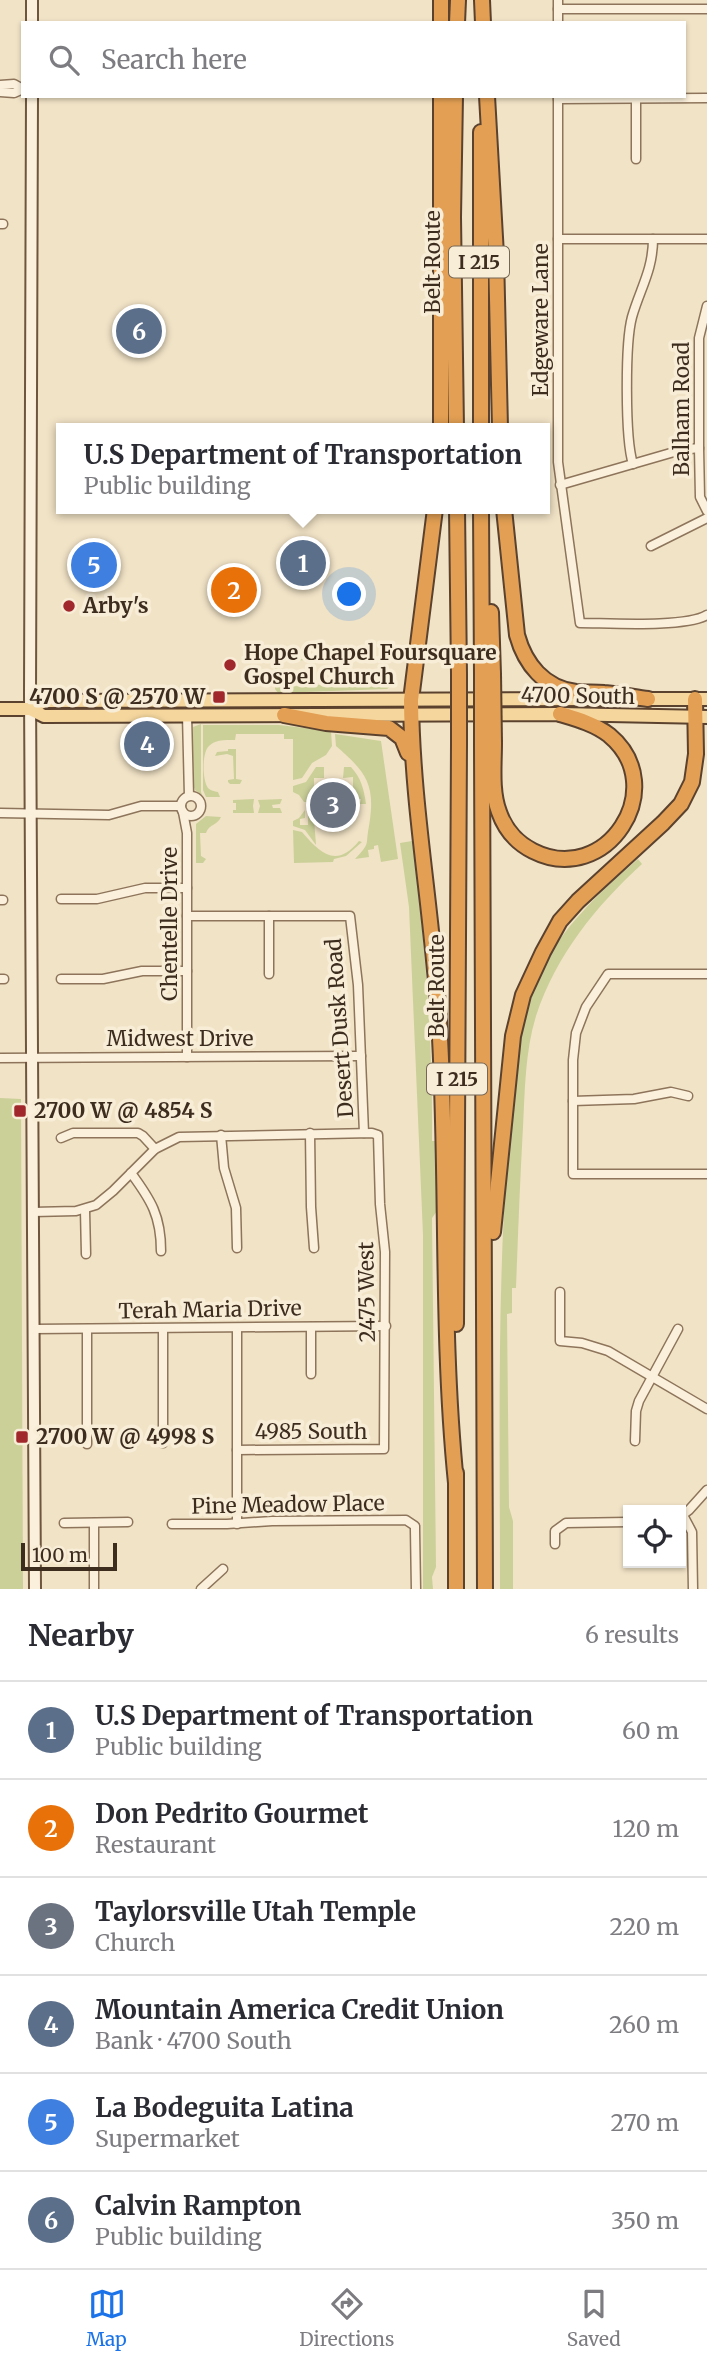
<!DOCTYPE html>
<meta charset="utf-8">
<style>
:root{--surface:#fff;--page:#f2f2f3;--text:#2b2b33;--muted:#7c7c81;--line:#e1e1e2;--accent:#1a73e8}
body{margin:0;font-family:Merriweather,serif;background:var(--page);color:var(--text)}
.controls{position:absolute;right:21px;bottom:21px;display:grid;overflow:hidden;border-radius:0px;box-shadow:0 2px 5px #0004}
.controls button{width:63px;height:63px;display:grid;place-items:center;padding:0;border:0;border-bottom:2px solid var(--line);background:var(--surface);color:var(--text);font:35px sans-serif}
.scale{position:absolute;left:21px;bottom:18px;width:96px;box-sizing:border-box;padding-left:7px;border:4px solid #3d2d1f;border-top:0;font-size:19px;line-height:24px;white-space:nowrap;color:#3d2d1f;-webkit-text-stroke:5px #f8edd7;paint-order:stroke}
.you{position:absolute;left:350px;top:595px;width:24px;height:24px;margin:-18px;border:5px solid #fff;border-radius:50%;background:#1a73e8;box-shadow:0 0 0 10px #1a73e833}
.badge{display:grid;place-items:center;width:46px;height:46px;border-radius:50%;background:var(--accent);color:#fff;font-size:23px;font-weight:700}
.pin{position:absolute;translate:-50% -50%;border:4px solid #fff;box-shadow:0 2px 7px #0006}
.popup{position:absolute;left:56px;top:423px;width:494px;height:91px;box-sizing:border-box;display:grid;place-content:center;border-radius:0px;background:var(--surface);filter:drop-shadow(0 2px 5px #0005);font-size:23px;white-space:nowrap;color:var(--muted)}
.popup b{font-size:26px;color:var(--text)}
.popup::after{content:'';position:absolute;left:50%;top:100%;margin-left:-14px;border:14px solid transparent;border-top-color:var(--surface)}
.list{margin:0;padding:0;list-style:none}
h2{display:flex;justify-content:space-between;align-items:center;height:91px;margin:0;padding:0 28px;font-size:30px}
h2 small{font-size:23px;font-weight:400;color:var(--muted)}
.list li{display:grid;grid-template-columns:46px 1fr auto;gap:21px;align-items:center;box-sizing:border-box;height:98px;padding:0 28px;border-top:2px solid var(--line)}
.list b{display:block;font-size:26px;white-space:nowrap}
.list p{margin:0;font-size:23px;white-space:nowrap;color:var(--muted)}
.list em{font-size:23px;font-style:normal;color:var(--muted)}
.icon{flex:none;width:38px;height:38px;fill:none;stroke:currentColor;stroke-width:2;stroke-linecap:round;stroke-linejoin:round}
.map{position:relative;flex:none;width:707px;height:1589px;overflow:hidden}
.search{position:absolute;background:var(--surface);box-shadow:0 2px 5px #0004;left:21px;right:21px;top:21px;height:77px;display:flex;align-items:center;gap:18px;box-sizing:border-box;padding:0 24px;border-radius:0px;color:var(--muted);font-size:26px}
.sheet{height:679px;background:var(--surface)}
nav{display:flex;justify-content:space-around;align-items:center;box-sizing:border-box;height:98px;border-top:2px solid var(--line);background:var(--surface);font-size:19px;color:var(--muted)}
nav a{display:grid;justify-items:center;gap:4px}
nav .on{color:var(--accent)}
.map>svg:first-child{display:block}
.green{fill:#cbd099}
.lines{fill:none;stroke-linecap:round;stroke-linejoin:round}
.street-casing{stroke:#8d745b;stroke-width:11}
.secondary-casing{stroke:#6f553e;stroke-width:14}
.primary-casing{stroke:#5b422f;stroke-width:16}
.highway-casing{stroke:#5b422f;stroke-width:18}
.street{stroke:#fbf0db;stroke-width:8}
.secondary{stroke:#fbf0db;stroke-width:10}
.primary{stroke:#f5d79e;stroke-width:12}
.highway{stroke:#e3a054;stroke-width:14}
.highway-bridge-casing{stroke:#5b422f;stroke-width:18;stroke-linecap:butt}
.highway-bridge{stroke:#e3a054;stroke-width:14}
.poi-dot{fill:#a0272b;stroke:#f8edd7;stroke-width:2.5}
.labels{text-anchor:middle;stroke-width:7;stroke-linejoin:round;paint-order:stroke}
.shield{fill:#f8edd7;stroke:#756756;stroke-width:2}
.shield-label{font-size:19px;font-weight:bold;fill:#3d2d1f}
.street-label{font-size:21px;fill:#3d2d1f;stroke:#f8edd7}
.poi-label{font-size:21px;font-weight:bold;fill:#3d2d1f;stroke:#f8edd7;text-anchor:start}
</style>
<div class="map">
<svg width="707" height="1589" viewBox="0 0 707 1589">
<rect width="100%" height="100%" fill="#f1e3c6"/>
<g class="green">
<path d="M279,659H319L321,661L314,663L310,660L280,661C276,667 276,682 281,687L350,683L351,673H355V679H382L384,681L387,679V673L393,674L388,680L392,685L387,689L278,693L275,689V660Z"/>
<path d="M201,724V792L202,795L195,790L193,784V727Z"/>
<path d="M203,725H279L331,731L332,746L326,755L312,763L302,778L293,780V739H284V734H236L235,740C226,740 216,739 209,746C202,752 202,780 208,788C211,791 214,791 218,792L220,797H206L203,790Z"/>
<path d="M335,734L381,741L398,859L381,862L378,845L374,846V849L368,850L369,857L355,859C371,842 365,846 369,826C376,784 366,772 336,746Z"/>
<path d="M228,749H236V779L242,780L240,784H230L228,782V780L234,779L233,756L227,754L215,756L217,752L228,751Z"/>
<path d="M316,767H324V778H314V793H311V797H307V802H304L299,795L293,792V786L306,782Z"/>
<path d="M344,767H351C361,778 364,789 366,804H360L361,799H357L356,795L353,796V777L343,778Z"/>
<path d="M254,799L253,806L254,813H233V810H236V803H233V800Z"/>
<path d="M282,799L280,804L272,805L273,808H280L282,813H258L260,806L258,800Z"/>
<path d="M305,810V818L300,819V825H308V816L312,815L311,819H314L316,845L305,830L293,826V821L299,818Z"/>
<path d="M206,816L221,817C218,825 209,824 206,833H200L201,856L206,859L203,863H196V824Z"/>
<path d="M293,830L302,832C320,853 336,869 359,841L362,842L346,856L334,859L333,862L294,863Z"/>
<path d="M412,841C425,941 433,1040 432,1141H436L437,1211L432,1218L436,1567L432,1577L433,1589H423V1235L409,907L400,843Z"/>
<path d="M638,859L642,864C596,906 556,955 536,1016C525,1052 525,1090 523,1127C520,1181 518,1234 516,1288H512V1313L507,1314L509,1507L513,1521V1589H500C500,1446 497,1303 507,1161C511,1098 511,1033 539,975C561,928 599,893 638,859Z"/>
<path d="M0,1098L21,1099L23,1589H0Z"/>
</g>
<g class="lines">
<g class="street-casing">
<g id="street">
<path d="M558,0V23"/>
<path d="M558,9H707"/>
<path d="M0,85L14,84L23,89"/>
<path d="M0,92L14,93L23,89"/>
<path d="M558,96V462L580,623C607,623 686,628 707,615"/>
<path d="M636,98V159"/>
<path d="M558,99L707,98"/>
<path d="M0,224H3"/>
<path d="M558,239H707"/>
<path d="M707,306L699,338V448L700,497L707,511"/>
<path d="M633,464C625,439 625,343 632,317C640,289 653,270 653,239"/>
<path d="M560,485L681,450L699,448"/>
<path d="M651,546L707,518"/>
<path d="M187,715L189,796"/>
<circle cx="191" cy="806" r="10"/>
<path d="M183,812L187,833V1057"/>
<path d="M0,813L109,815L141,806H181"/>
<path d="M61,899H97L145,888H187"/>
<path d="M0,900H3"/>
<path d="M187,916H350L358,985L364,1133"/>
<path d="M269,916V974"/>
<path d="M707,974H608L586,1007L576,1033L573,1060V1174H707"/>
<path d="M0,979H4"/>
<path d="M61,979H103L142,971H187"/>
<path d="M0,1058L361,1056"/>
<path d="M573,1101L634,1099L671,1092L688,1096"/>
<path d="M310,1133L311,1207L314,1248"/>
<path d="M221,1135L224,1168L236,1208L237,1248"/>
<path d="M61,1138L73,1133H138L143,1136L155,1149"/>
<path d="M131,1173C151,1200 161,1216 161,1251"/>
<path d="M85,1210L86,1254"/>
<path d="M33,1212L76,1211L96,1205L113,1191L155,1149L179,1137L372,1133L378,1135L380,1204L385,1252L384,1449L237,1450"/>
<path d="M560,1292V1341L582,1343L608,1351L707,1409"/>
<path d="M34,1329L386,1326"/>
<path d="M87,1329V1444"/>
<path d="M163,1329V1443"/>
<path d="M311,1374V1327"/>
<path d="M635,1441L636,1411L639,1401L678,1329"/>
<path d="M683,1515L692,1532L693,1589"/>
<path d="M681,1516L689,1510L707,1490"/>
<path d="M64,1523L128,1522"/>
<path d="M172,1524H227L272,1521L406,1520L415,1526V1530L416,1589"/>
<path d="M237,1524V1329"/>
<path d="M555,1544V1531L566,1523L628,1522"/>
<path d="M94,1589V1523"/>
<path d="M201,1589L223,1569"/>
</g>
</g>
<g class="secondary-casing">
<g id="secondary">
<path d="M32,23V0"/>
<path d="M32,96L30,694L35,1589"/>
</g>
</g>
<g class="primary-casing">
<g id="primary">
<path d="M641,699H707"/>
<path d="M0,709H30L44,701L609,699"/>
<path d="M30,709L44,716L560,714L707,717"/>
</g>
</g>
<g class="highway-casing">
<g id="highway">
<path d="M441,0V23"/>
<path d="M482,0L483,23"/>
<path d="M457,23L458,0"/>
<path d="M455,96L453,217L456,428"/>
<path d="M487,96L496,255L500,428"/>
<path d="M481,132V428"/>
<path d="M441,428V96"/>
<path d="M435,509L411,700C412,813 435,925 440,1038C448,1186 441,1335 456,1483"/>
<path d="M457,509L459,674"/>
<path d="M481,509L482,675"/>
<path d="M504,509L517,635C525,664 544,688 576,692C586,693 595,692 604,693C618,694 633,697 648,699"/>
<path d="M491,612L493,674"/>
<path d="M284,715L326,723L389,728L402,738L408,753"/>
<path d="M494,743C494,765 491,791 499,812C505,829 517,843 533,851C606,888 672,787 609,735C595,724 577,719 560,714"/>
<path d="M482,744L485,1589"/>
<path d="M493,1232L513,1036L523,995L543,952L560,921L578,901L663,823L681,804L692,782L696,754L695,699"/>
<path d="M456,1324L459,744"/>
<path d="M456,1473V1589"/>
</g>
</g>
<use href="#street" class="street"/>
<use href="#secondary" class="secondary"/>
<use href="#primary" class="primary"/>
<use href="#highway" class="highway"/>
<g class="highway-bridge-casing">
<g id="highway-bridge">
<path d="M459,674V744"/>
<path d="M493,674L494,743"/>
<path d="M482,675V744"/>
</g>
</g>
<use href="#highway-bridge" class="highway-bridge"/>
</g>
<g class="poi-dot">
<circle cx="69" cy="606" r="7"/>
<circle cx="230" cy="665" r="7"/>
<rect x="212" y="690" width="14" height="14" rx="3.5"/>
<rect x="13" y="1104" width="14" height="14" rx="3.5"/>
<rect x="15" y="1430" width="14" height="14" rx="3.5"/>
</g>
<g class="labels">
<g class="shield">
<rect x="449" y="246.5" width="60" height="31" rx="5"/>
<rect x="427" y="1063.5" width="60" height="31" rx="5"/>
</g>
<g class="shield-label">
<text x="479" y="269">I 215</text>
<text x="457" y="1086">I 215</text>
</g>
<g class="street-label">
<text transform="translate(433 262) rotate(-90)" y="7">Belt Route</text>
<text transform="translate(541 320) rotate(-90)" y="7">Edgeware Lane</text>
<text transform="translate(682 409) rotate(-90)" y="7">Balham Road</text>
<text transform="translate(578 696) rotate(1)" y="7">4700 South</text>
<text transform="translate(170 924) rotate(-90)" y="7">Chentelle Drive</text>
<text transform="translate(437 986) rotate(-90)" y="7">Belt Route</text>
<text transform="translate(340 1028) rotate(-94)" y="7">Desert Dusk Road</text>
<text x="180" y="1046">Midwest Drive</text>
<text transform="translate(367 1292) rotate(-91)" y="7">2475 West</text>
<text transform="translate(210 1310) rotate(-1)" y="7">Terah Maria Drive</text>
<text x="311" y="1439">4985 South</text>
<text transform="translate(288 1505) rotate(-1)" y="7">Pine Meadow Place</text>
</g>
<g class="poi-label">
<text x="83" y="613">Arby's</text>
<text x="244" y="660">Hope Chapel Foursquare<tspan x="244" dy="24">Gospel Church</tspan></text>
<text x="205" y="704" text-anchor="end">4700 S @ 2570 W</text>
<text x="34" y="1118">2700 W @ 4854 S</text>
<text x="36" y="1444">2700 W @ 4998 S</text>
</g>
</g>
</svg>
<div class="controls">
<button><svg class="icon" aria-label="locate" viewBox="0 0 24 24"><circle cx="12" cy="12" r="6"/><path d="M12 2v4M12 18v4M2 12h4M18 12h4"/></svg></button>
</div>
<div class="scale">100 m</div>
<div class="you"></div>
<div class="pin badge" style="left:303px;top:563px;background:#5c6f8a">1</div>
<div class="popup"><b>U.S Department of Transportation</b>Public building</div>
<div class="pin badge" style="left:234px;top:590px;background:#e8710a">2</div>
<div class="pin badge" style="left:333px;top:805px;background:#6b7280">3</div>
<div class="pin badge" style="left:147px;top:744px;background:#5c6f8a">4</div>
<div class="pin badge" style="left:94px;top:565px;background:#3f7fe0">5</div>
<div class="pin badge" style="left:139px;top:331px;background:#5c6f8a">6</div>
<div class="search"><svg class="icon" aria-label="search" viewBox="0 0 24 24"><circle cx="10" cy="10" r="6"/><path d="M15 15l6 6"/></svg>Search here</div>
</div>
<section class="sheet">
<h2>Nearby<small>6 results</small></h2>
<ul class="list">
<li><span class="badge" style="background:#5c6f8a">1</span><div><b>U.S Department of Transportation</b><p>Public building</p></div><em>60 m</em></li>
<li><span class="badge" style="background:#e8710a">2</span><div><b>Don Pedrito Gourmet</b><p>Restaurant</p></div><em>120 m</em></li>
<li><span class="badge" style="background:#6b7280">3</span><div><b>Taylorsville Utah Temple</b><p>Church</p></div><em>220 m</em></li>
<li><span class="badge" style="background:#5c6f8a">4</span><div><b>Mountain America Credit Union</b><p>Bank · 4700 South</p></div><em>260 m</em></li>
<li><span class="badge" style="background:#3f7fe0">5</span><div><b>La Bodeguita Latina</b><p>Supermarket</p></div><em>270 m</em></li>
<li><span class="badge" style="background:#5c6f8a">6</span><div><b>Calvin Rampton</b><p>Public building</p></div><em>350 m</em></li>
</ul>
</section>
<nav>
<a class="on"><svg class="icon" aria-label="map" viewBox="0 0 24 24"><path d="M3 6l6-2 6 2 6-2v14l-6 2-6-2-6 2zM9 4v14M15 6v14"/></svg>Map</a>
<a><svg class="icon" aria-label="directions" viewBox="0 0 24 24"><path d="M12 3l9 9-9 9-9-9zM9 14v-3h6M13 9l2 2-2 2"/></svg>Directions</a>
<a><svg class="icon" aria-label="saved" viewBox="0 0 24 24"><path d="M7 4h10v16l-5-4-5 4z"/></svg>Saved</a>
</nav>
